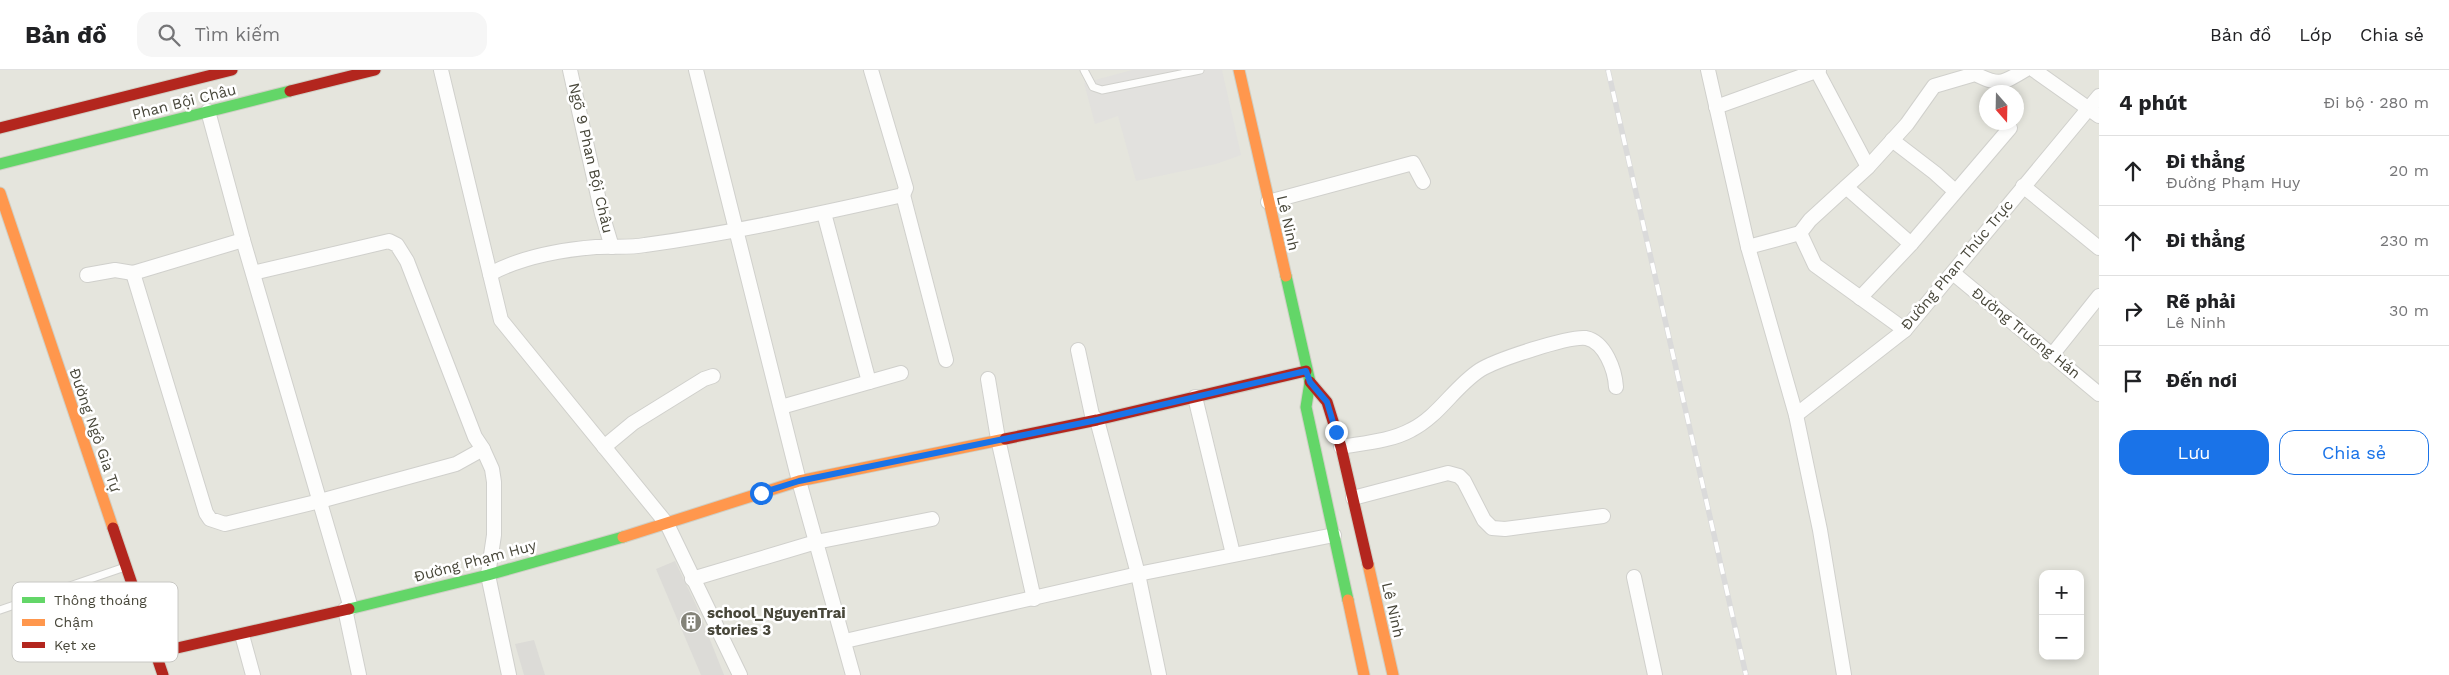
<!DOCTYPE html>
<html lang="vi">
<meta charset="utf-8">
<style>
:root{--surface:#fff;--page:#f6f6f6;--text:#202124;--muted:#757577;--line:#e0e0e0;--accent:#1a73e8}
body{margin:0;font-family:"Work Sans",sans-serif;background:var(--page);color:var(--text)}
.controls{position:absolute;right:15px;bottom:15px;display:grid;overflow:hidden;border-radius:10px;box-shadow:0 2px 8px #0003}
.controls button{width:45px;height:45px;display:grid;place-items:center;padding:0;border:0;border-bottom:1px solid var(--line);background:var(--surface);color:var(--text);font:25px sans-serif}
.compass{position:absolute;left:1979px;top:15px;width:45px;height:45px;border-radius:50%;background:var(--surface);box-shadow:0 2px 8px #0003;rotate:160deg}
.stop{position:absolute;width:15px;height:15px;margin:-11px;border:4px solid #1a73e8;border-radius:50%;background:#fff}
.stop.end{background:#1a73e8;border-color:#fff;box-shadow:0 1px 5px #0008}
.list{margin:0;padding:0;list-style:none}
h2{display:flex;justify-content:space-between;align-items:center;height:65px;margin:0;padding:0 20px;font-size:21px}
h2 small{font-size:16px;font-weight:400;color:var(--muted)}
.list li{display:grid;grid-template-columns:32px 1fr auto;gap:15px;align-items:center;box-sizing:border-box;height:70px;padding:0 20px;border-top:1px solid var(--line)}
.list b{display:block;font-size:19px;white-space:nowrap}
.list p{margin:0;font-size:16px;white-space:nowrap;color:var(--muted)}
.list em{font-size:16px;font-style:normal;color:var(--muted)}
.actions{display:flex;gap:10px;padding:15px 20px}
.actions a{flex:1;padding:11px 0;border:1px solid var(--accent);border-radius:15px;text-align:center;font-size:18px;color:var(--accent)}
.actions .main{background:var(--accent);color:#fff}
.icon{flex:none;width:28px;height:28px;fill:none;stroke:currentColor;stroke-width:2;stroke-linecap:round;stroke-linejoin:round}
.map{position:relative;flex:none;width:2099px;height:605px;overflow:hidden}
header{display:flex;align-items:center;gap:30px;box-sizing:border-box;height:70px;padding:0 25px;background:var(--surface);border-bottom:1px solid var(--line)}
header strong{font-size:24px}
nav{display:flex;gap:28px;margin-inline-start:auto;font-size:18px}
.search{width:350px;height:45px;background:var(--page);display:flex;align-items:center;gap:12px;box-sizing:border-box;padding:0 18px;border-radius:15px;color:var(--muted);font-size:19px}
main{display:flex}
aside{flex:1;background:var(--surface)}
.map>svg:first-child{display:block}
.residential{fill:#e5e5dd;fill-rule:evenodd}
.parking{fill:#e2e1de}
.building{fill:#dcdbd7}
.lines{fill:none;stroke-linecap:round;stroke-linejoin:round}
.lane-casing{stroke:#d0d0cc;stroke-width:9}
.street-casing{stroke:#d0d0cc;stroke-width:16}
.fast-casing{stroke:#cfcfc5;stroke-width:13}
.slow-casing{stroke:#cfcfc5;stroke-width:13}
.jam-casing{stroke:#cfcfc5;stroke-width:13}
.lane{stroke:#fdfdfc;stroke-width:7}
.street{stroke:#fdfdfc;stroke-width:14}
.fast{stroke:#63d668;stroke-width:11}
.slow{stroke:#ff974d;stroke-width:11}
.jam{stroke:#b3261e;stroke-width:11}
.rail-casing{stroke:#dadada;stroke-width:5.5}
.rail{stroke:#fff;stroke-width:4;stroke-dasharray:11;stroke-linecap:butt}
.route{stroke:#1a73e8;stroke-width:6}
.labels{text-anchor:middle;stroke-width:5;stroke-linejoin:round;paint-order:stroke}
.street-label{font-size:15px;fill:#48473a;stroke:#fff}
.poi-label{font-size:15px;font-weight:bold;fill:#48473a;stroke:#fff;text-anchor:start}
.key{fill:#fff;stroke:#c8c8c4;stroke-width:1}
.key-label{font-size:14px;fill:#48473a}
</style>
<header>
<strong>Bản đồ</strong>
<div class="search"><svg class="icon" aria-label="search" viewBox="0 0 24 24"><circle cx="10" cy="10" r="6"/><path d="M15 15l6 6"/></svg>Tìm kiếm</div>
<nav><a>Bản đồ</a><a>Lớp</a><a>Chia sẻ</a></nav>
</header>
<main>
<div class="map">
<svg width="2099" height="605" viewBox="0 0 2099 605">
<rect width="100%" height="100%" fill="#f2f2ee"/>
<path class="residential" d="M0,0H2099V605H0ZM1986,22H2016V52H1986ZM2043,504H2080V586H2043Z"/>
<path class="parking" d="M1132,0H1222L1241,85L1216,94L1136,111L1118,46L1095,54L1084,13Z"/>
<g class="building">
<path d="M675,491L697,537L724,605H701L656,499Z"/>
<path d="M534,570L545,605H524L515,574Z"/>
</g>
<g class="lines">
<g class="lane-casing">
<g id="lane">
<path d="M1084,0L1093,17L1102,20L1200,0"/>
<path d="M0,540L125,497"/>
</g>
</g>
<g class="street-casing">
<g id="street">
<path d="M441,0L501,250L667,454L740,605"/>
<path d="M570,0L602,144L612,177"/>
<path d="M696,0L799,411L853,605"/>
<path d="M1708,0L1748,177L1796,345L1820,460L1844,605"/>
<path d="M2034,0L2099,46"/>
<path d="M1817,1L1868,97"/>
<path d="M1716,37L1819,0"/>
<path d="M208,41L243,170L351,538"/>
<path d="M1892,70L1935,103L1955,121"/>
<path d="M2023,116L2099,178"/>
<path d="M1846,117L1911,174"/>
<path d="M903,125L946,290"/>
<path d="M1268,132L1413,93L1423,112"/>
<path d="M824,143L869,312"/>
<path d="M243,170L133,203L206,443L210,449L225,454L320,431L456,394L483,379L475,367L407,191L397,175L389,171L253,203"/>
<path d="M1748,177L1800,163"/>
<path d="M1953,203L2099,324"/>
<path d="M490,204C521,187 560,180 596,177C612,176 629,178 645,175C732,163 818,144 903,125L906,118L871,0"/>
<path d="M87,205L115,200L133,203"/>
<path d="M1860,228L1911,174L2010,58"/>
<path d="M1905,260L1815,195L1800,163L1810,150L1868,97L1907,54L1934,16L1975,4C2000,16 2001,14 2025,0"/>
<path d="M1078,280L1092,345L1097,350L1138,504L1159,605"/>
<path d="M2052,285L2099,226"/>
<path d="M988,309L998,369L1034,529"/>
<path d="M1195,327L1233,484"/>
<path d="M781,337L901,303"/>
<path d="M1796,345L1905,260L2099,26"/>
<path d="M604,377L633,353L704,309L713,306"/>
<path d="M1341,377C1364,373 1391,371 1411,360C1439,346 1454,317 1480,300C1496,290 1568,266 1586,268C1605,272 1615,300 1616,317"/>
<path d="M483,379L492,399L494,412V465L488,505L509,605"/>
<path d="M1353,428L1448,403L1459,406L1464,411L1484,450L1492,458L1505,459L1603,446"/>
<path d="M1634,507L1655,605"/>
<path d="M692,509L816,472L932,449"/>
<path d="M345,539L359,605"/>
<path d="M242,565L253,605"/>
<path d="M845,571L1138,504L1334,465"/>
</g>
</g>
<g class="fast-casing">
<g id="fast">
<path d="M0,94L290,21"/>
<path d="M1286,206L1310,312L1306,337L1348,530"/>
<path d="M349,539L488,505L623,467"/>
</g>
</g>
<g class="slow-casing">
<g id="slow">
<path d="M1239,0L1286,206"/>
<path d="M0,123L113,458"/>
<path d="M623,467L799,411L1005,369"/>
<path d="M1368,494L1393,605"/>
<path d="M1348,530L1364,605"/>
</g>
</g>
<g class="jam-casing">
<g id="jam">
<path d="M290,21L375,0"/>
<path d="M0,58L232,0"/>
<path d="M1310,312L1327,332L1341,377L1368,494"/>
<path d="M1005,369L1097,350L1306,301"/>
<path d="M113,458L163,605"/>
<path d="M155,583L349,539"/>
</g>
</g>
<use href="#lane" class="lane"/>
<use href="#street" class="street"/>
<use href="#fast" class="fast"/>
<use href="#slow" class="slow"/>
<use href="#jam" class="jam"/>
<g class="rail-casing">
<path id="rail" d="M1608,0L1746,605"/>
</g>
<use href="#rail" class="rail"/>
</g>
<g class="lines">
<path class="route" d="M761,423L799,411L1097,350L1306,301L1310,312L1327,332L1336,362"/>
</g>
<defs>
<g id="building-disc" transform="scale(1.125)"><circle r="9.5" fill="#848379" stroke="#fff"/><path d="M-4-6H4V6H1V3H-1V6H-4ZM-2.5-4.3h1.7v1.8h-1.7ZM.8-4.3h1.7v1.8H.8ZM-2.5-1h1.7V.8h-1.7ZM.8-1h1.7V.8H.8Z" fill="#fff"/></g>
</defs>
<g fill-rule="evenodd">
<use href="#building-disc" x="691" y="552"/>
</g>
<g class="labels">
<g class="street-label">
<text transform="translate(184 32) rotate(-14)" y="5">Phan Bội Châu</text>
<text transform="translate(591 88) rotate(77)" y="5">Ngõ 9 Phan Bội Châu</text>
<text transform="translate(1288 153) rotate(77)" y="5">Lê Ninh</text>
<text transform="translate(1957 195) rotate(-50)" y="5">Đường Phan Thúc Trực</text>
<text transform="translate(2026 263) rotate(39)" y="5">Đường Trương Hán</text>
<text transform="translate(95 360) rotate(71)" y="5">Đường Ngô Gia Tự</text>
<text transform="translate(475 491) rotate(-15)" y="5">Đường Phạm Huy</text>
<text transform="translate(1393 540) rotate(77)" y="5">Lê Ninh</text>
</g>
<g class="poi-label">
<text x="707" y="548">school_NguyenTrai<tspan x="707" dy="17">stories 3</tspan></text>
</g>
</g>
<rect x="12" y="512" width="166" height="80" rx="8" class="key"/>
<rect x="22" y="527" width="23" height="6" fill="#63d668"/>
<rect x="22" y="549" width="23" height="7" fill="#ff974d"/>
<rect x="22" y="572" width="23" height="6" fill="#b3261e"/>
<g class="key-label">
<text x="54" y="535">Thông thoáng</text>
<text x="54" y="557">Chậm</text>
<text x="54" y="580">Kẹt xe</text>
</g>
</svg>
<div class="controls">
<button>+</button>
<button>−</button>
</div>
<svg class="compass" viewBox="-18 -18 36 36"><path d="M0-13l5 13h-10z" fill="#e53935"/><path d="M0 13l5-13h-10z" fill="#757577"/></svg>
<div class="stop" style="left:761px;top:423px"></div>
<div class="stop end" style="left:1336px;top:362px"></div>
</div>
<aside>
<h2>4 phút<small>Đi bộ · 280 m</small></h2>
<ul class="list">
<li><svg class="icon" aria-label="ahead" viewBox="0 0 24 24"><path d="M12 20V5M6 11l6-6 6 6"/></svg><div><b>Đi thẳng</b><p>Đường Phạm Huy</p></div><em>20 m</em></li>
<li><svg class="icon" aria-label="ahead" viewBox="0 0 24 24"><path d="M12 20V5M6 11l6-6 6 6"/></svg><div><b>Đi thẳng</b></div><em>230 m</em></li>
<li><svg class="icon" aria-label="right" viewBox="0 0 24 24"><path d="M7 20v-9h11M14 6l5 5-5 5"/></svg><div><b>Rẽ phải</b><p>Lê Ninh</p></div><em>30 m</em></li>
<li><svg class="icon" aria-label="arrive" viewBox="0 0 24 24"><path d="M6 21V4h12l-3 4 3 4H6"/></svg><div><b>Đến nơi</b></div></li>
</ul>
<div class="actions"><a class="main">Lưu</a><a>Chia sẻ</a></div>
</aside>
</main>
